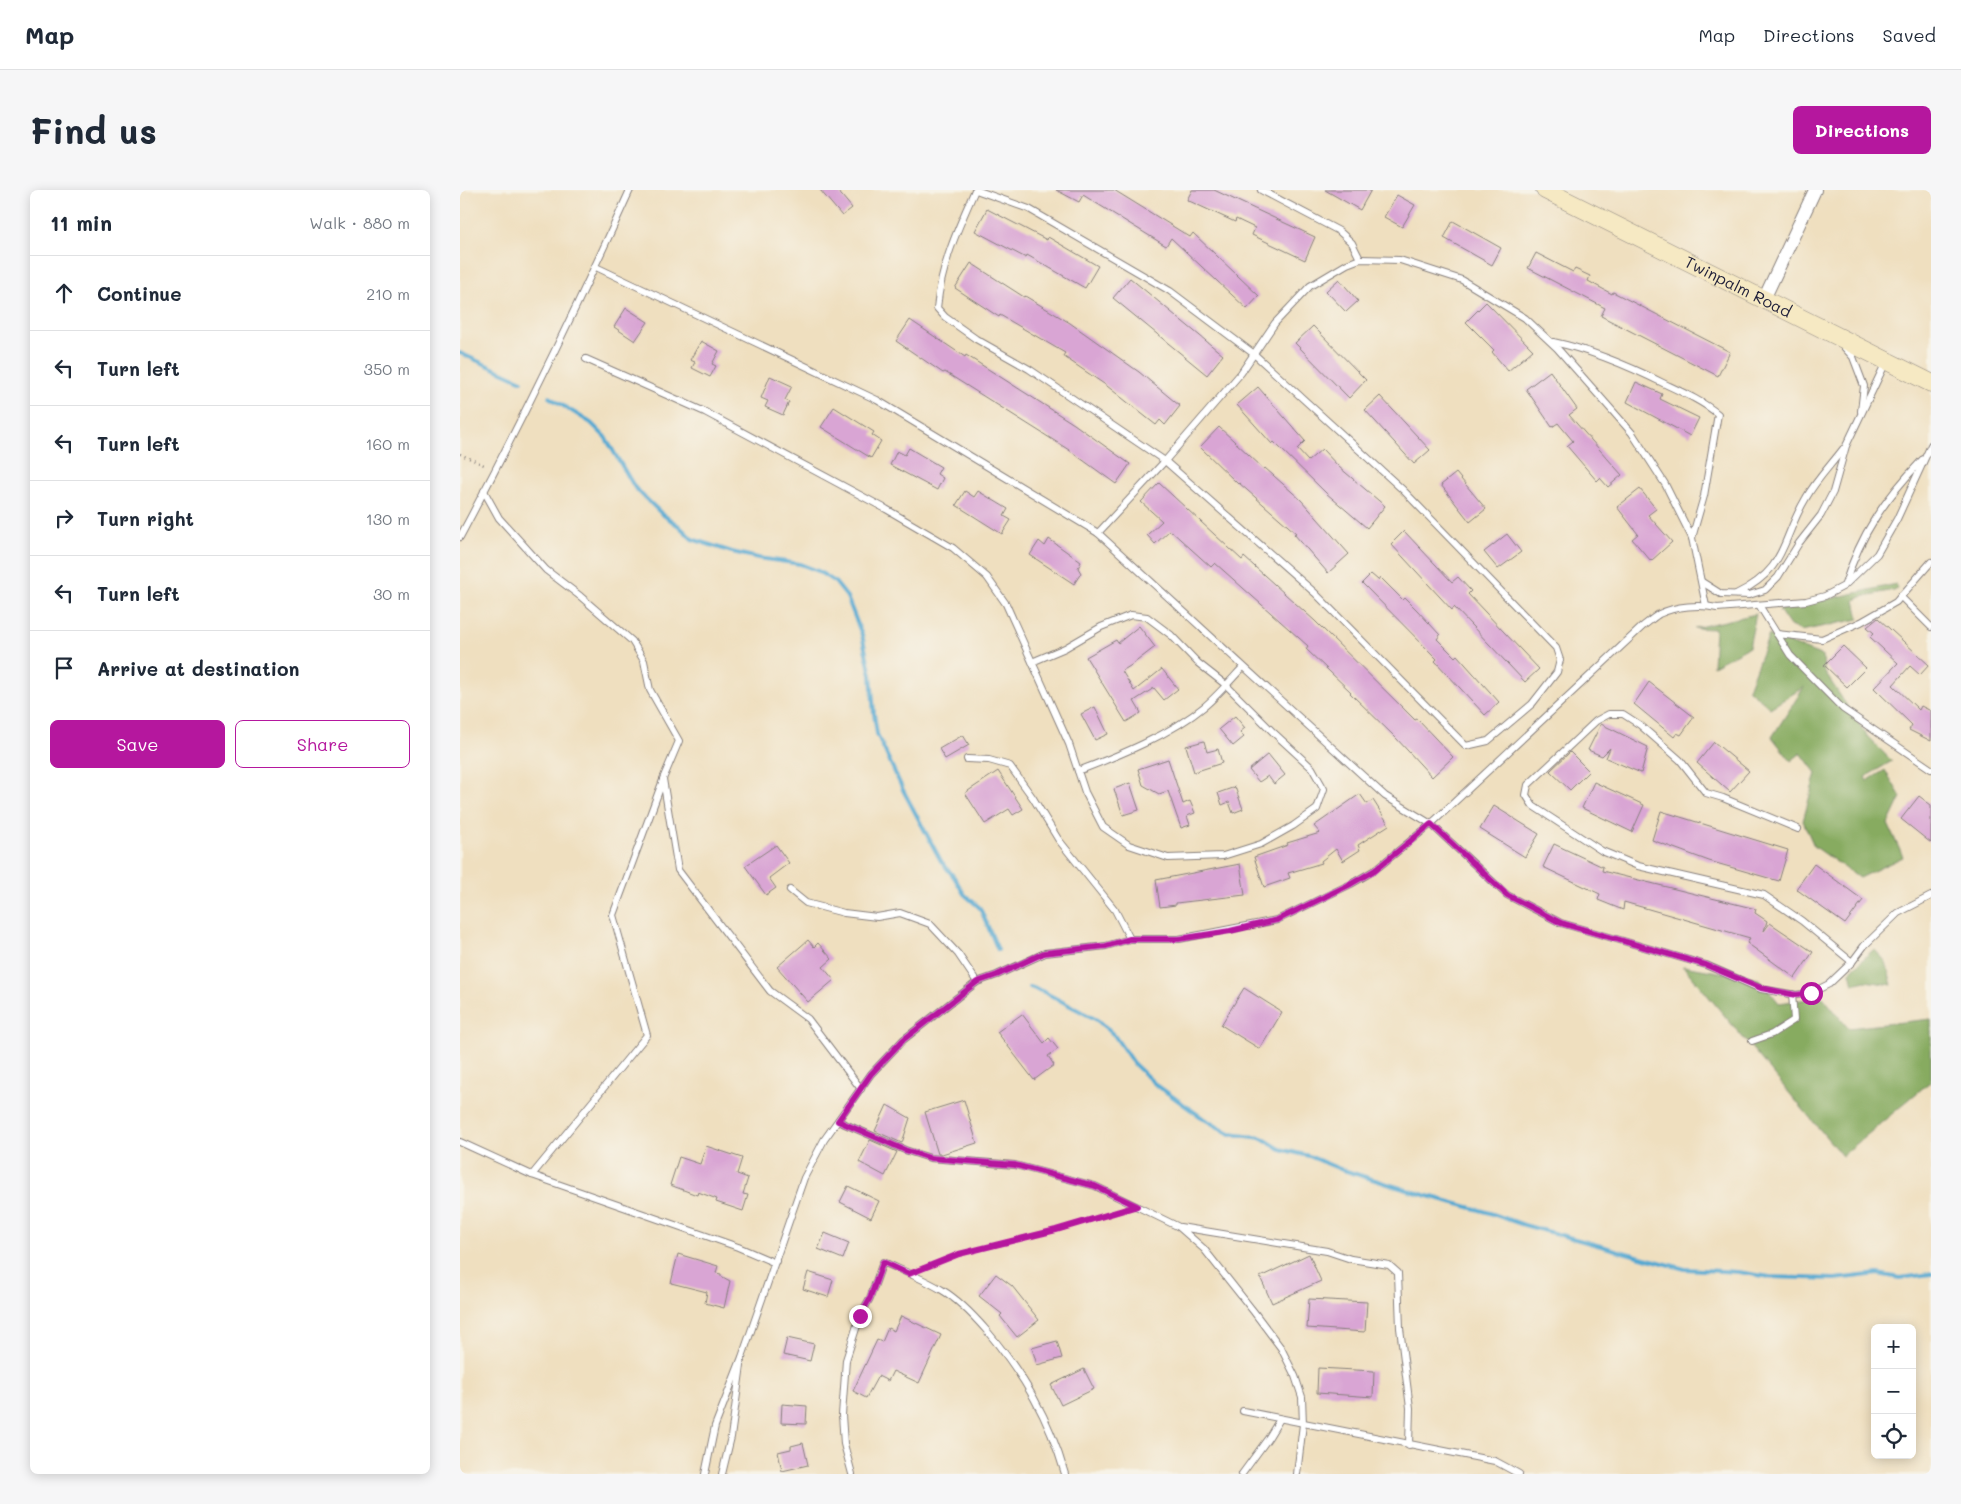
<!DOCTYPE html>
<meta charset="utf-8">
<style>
:root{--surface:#fff;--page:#f6f6f7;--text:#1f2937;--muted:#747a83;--line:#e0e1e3;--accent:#b5179e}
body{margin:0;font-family:Mali,sans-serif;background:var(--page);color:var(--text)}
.controls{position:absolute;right:15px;bottom:15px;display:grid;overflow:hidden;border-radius:8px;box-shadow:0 2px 12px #0003}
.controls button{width:45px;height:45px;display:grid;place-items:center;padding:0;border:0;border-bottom:1px solid var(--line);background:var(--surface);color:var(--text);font:25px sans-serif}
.stop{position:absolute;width:15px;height:15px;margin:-11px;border:4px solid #b5179e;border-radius:50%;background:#fff}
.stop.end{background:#b5179e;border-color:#fff;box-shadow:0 1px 5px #0008}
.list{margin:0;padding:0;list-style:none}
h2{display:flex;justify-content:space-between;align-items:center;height:65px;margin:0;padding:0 20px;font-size:21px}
h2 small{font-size:16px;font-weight:400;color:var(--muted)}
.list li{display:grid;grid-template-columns:32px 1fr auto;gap:15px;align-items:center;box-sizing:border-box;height:75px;padding:0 20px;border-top:1px solid var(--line)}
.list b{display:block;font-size:19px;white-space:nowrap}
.list em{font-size:16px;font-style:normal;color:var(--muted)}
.actions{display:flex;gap:10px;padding:15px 20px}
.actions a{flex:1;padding:11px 0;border:1px solid var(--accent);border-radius:8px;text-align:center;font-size:18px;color:var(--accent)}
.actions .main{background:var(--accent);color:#fff}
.icon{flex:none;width:28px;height:28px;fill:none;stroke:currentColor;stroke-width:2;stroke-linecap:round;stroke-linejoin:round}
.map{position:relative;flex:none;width:1471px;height:1284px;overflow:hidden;border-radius:8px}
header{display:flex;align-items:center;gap:30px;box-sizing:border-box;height:70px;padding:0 25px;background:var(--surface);border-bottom:1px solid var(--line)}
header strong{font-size:24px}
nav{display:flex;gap:28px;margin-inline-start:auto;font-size:18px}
.intro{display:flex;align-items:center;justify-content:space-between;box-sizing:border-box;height:120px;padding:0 30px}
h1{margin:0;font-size:35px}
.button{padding:12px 22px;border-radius:8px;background:var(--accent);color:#fff;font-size:18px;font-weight:700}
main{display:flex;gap:30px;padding:0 30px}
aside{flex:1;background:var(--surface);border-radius:8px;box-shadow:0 2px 12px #0003}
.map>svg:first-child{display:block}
.forest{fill:#87ab60;stroke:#54664e}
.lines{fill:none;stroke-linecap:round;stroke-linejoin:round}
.stream{stroke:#56a9d1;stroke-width:4}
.building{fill:#d9a5d4}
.service-casing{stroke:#88807d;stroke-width:8}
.minor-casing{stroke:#88807d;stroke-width:14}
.secondary-casing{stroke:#88807d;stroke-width:19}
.path{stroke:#88807d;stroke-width:2.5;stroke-dasharray:1 4;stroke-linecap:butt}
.service{stroke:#fff;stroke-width:6}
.minor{stroke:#fff;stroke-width:12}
.secondary{stroke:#f6e9c3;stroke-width:18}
.route{stroke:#b5179e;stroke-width:6}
.labels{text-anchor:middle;stroke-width:4;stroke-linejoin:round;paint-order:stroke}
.street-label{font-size:16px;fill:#22223b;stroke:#f7f3e8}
</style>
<header>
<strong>Map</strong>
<nav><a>Map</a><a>Directions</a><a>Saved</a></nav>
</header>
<div class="intro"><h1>Find us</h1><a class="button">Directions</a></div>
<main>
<aside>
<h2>11 min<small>Walk · 880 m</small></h2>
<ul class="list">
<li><svg class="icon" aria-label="ahead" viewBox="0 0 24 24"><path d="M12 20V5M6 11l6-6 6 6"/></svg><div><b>Continue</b></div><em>210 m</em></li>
<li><svg class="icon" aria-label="left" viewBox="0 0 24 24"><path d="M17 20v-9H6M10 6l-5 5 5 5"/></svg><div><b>Turn left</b></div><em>350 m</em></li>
<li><svg class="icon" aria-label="left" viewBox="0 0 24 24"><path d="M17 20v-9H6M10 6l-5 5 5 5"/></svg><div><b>Turn left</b></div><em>160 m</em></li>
<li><svg class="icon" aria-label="right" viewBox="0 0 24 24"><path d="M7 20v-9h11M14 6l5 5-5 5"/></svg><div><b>Turn right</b></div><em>130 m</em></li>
<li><svg class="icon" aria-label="left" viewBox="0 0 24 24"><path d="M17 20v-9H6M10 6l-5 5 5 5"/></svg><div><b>Turn left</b></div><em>30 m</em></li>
<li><svg class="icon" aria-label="arrive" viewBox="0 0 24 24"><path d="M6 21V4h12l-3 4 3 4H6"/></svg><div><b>Arrive at destination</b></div></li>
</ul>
<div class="actions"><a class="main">Save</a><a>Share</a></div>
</aside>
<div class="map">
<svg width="1471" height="1284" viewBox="0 0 1471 1284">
<rect width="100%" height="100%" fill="#f7f3e8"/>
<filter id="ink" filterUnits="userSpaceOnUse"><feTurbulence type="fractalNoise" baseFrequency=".02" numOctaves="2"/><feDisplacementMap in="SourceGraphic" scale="10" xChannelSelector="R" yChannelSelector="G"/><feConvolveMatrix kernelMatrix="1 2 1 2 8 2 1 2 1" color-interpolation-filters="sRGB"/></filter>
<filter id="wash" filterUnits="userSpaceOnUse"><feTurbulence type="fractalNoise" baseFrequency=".0096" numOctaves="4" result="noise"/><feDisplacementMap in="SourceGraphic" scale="20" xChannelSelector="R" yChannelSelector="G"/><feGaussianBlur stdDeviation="1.12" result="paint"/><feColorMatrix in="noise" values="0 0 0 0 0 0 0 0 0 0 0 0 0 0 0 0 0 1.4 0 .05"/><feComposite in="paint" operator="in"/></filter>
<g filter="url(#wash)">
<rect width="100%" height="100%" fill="#efdfbf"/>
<g class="forest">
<path d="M1436,394L1438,399L1401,407L1395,410L1399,429L1341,441L1330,436L1319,420Z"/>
<path d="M1296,424L1289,457L1253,476L1255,439L1234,438Z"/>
<path d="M1309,445L1363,466L1364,481L1407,546L1432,571L1405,587L1407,591L1425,580L1441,607L1428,634L1443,667L1399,688L1354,656L1343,631L1356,583L1341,563L1331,571L1312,547L1344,497L1310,518L1288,499Z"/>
<path d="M1414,759L1426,772L1432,795L1405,791L1393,794L1390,782Z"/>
<path d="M1223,776L1300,789L1319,813L1363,807L1388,838L1471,829V891L1382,966Z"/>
</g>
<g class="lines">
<g class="stream">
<path d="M0,163L62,191"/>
<path d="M89,207L131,233L145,247L175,298L202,324L219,336L232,349L272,362L298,368L340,374L358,381L375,392L387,407L402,445L411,485L414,524L417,544L443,600L481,671L494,687L504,704L520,718L538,760"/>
<path d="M570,797L584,802L637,830L654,845L673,873L695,894L744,929L770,944L802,948L820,959L849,966L880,979L950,1001L1027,1022L1064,1035L1225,1079L1278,1082L1310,1087L1375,1089L1418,1084L1440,1088L1471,1084"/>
</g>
</g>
<g id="blocks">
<g class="building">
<path d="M360,0H377L392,18L382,26Z"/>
<path d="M596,0H654L730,47L733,43L799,106L787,119L711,48L706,56L623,5L619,12Z"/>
<path d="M732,0H754L855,47L845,70L792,45L795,38L776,29L775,32L727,10Z"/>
<path d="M865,0H911L900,20Z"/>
<path d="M937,5L955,15L942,37L924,27Z"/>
<path d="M527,19L587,50L588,47L638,76L625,98L567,65L566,68L515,41Z"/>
<path d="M993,31L1041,58L1032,75L984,48Z"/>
<path d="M1076,63L1113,82L1115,79L1130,86L1128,91L1152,104L1153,102L1270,162L1258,186L1141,126L1145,118L1068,78Z"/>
<path d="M511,73L564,107L565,106L610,133L679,182L720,216L705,235L700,230L696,235L647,196L603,166L605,163L540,125L539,127L495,98Z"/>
<path d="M670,88L763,165L747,185L653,108Z"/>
<path d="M879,89L898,111L886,122L866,101Z"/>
<path d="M1026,112L1073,160L1048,181L1032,162L1034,160L1006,132Z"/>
<path d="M166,118L188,132L175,151L154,137Z"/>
<path d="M450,130L505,167L506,165L614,234L670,274L656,294L609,260L485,182L483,183L436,151Z"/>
<path d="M853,136L906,190L889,208L835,153Z"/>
<path d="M241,151L259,161L252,174L256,176L250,187L232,178L235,172L230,170Z"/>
<path d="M1090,181L1117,219L1109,225L1162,285L1148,297L1140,288L1137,291L1107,256L1113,251L1098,233L1092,237L1066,199Z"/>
<path d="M310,186L332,196L325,210L329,212L323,225L305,217L308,211L301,208Z"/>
<path d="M1176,192L1202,204L1200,209L1239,228L1230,246L1167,212Z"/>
<path d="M798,197L845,251L837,259L848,271L862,259L879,277L925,316L907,338L866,303L814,252L812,254L777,215Z"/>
<path d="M920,206L970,260L954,274L905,220Z"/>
<path d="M374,217L414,242L412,245L421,251L411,268L361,237Z"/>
<path d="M759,237L804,279L805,278L841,310L889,364L868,383L834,344L836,343L779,293L778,294L740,257Z"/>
<path d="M449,258L481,277L477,284L483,288L477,300L430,275L437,261L445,265Z"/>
<path d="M996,283L1026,319L1010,332L981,295Z"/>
<path d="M699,293L782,370L784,367L855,431L955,530L957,529L993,567L972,587L936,548L890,503L891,502L846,459L848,456L755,373L751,377L710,340L695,354L687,345L702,331L681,312Z"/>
<path d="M1180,299L1196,319L1188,325L1212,352L1191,371L1172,349L1178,344L1157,317Z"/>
<path d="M505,301L514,307L518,301L548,319L544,326L551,330L542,344L496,315Z"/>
<path d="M944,341L992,392L998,387L1011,401L1008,404L1079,479L1065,492L994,417L992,420L931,354Z"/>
<path d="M1047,344L1061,362L1038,379L1024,362Z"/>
<path d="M589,349L621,372L618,378L621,383L614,394L570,365L579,351L585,356Z"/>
<path d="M911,384L918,390L920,387L943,410L945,408L957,420L980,445L977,449L995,467L997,465L1039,512L1025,525L975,471L977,469L902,393Z"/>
<path d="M1418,428L1469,475L1460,485L1450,476L1433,495L1459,520L1461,516L1471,521V551L1449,540L1452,535L1414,498L1438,473L1410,447L1414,443L1407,437Z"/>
<path d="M679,436L695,457L673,474L662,481L674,501L702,479L718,499L704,510L694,498L674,511L681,523L666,532L626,467L656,450L658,453Z"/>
<path d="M1383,456L1406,478L1387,497L1364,475Z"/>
<path d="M1189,492L1234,527L1221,545L1217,543L1214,547L1174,514Z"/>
<path d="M635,517L648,544L635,550L621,524Z"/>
<path d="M775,526L785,538L780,542L784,547L773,556L759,539Z"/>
<path d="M1141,534L1188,557L1181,583L1146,568L1150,558L1142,566L1128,560Z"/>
<path d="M503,545L509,555L485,569L479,559Z"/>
<path d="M744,551L747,562L758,559L762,573L734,582L726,556Z"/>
<path d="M1254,552L1289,581L1270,602L1237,573Z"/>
<path d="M1110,562L1129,581L1110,600L1090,581Z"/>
<path d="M808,564L825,585L814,594L808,586L799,592L789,580Z"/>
<path d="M708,569L723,614L730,611L735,623L727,626L730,635L721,638L708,601L699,604L683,595L678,579Z"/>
<path d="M538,581L563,619L553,625L549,619L525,634L505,603Z"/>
<path d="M1134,592L1184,615L1172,642L1122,618Z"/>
<path d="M670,593L679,620L663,625L654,599Z"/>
<path d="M775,597L783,619L773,623L769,612L762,615L758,603Z"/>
<path d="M900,604L907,614L913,610L929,635L898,655L900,660L883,671L876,659L861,671L862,673L828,683L830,688L804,697L794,667L828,655L827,653L860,643L854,636Z"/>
<path d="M1459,606L1471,615V653L1441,629Z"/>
<path d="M1034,616L1079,644L1065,667L1020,639Z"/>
<path d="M1201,621L1328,660L1319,691L1249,671L1192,650Z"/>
<path d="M1094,654L1143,677L1142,681L1296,719L1295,723L1307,731L1304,741L1310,733L1353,762L1335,788L1287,753L1290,748L1164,712L1163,720L1138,710L1140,704L1083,677Z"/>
<path d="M316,655L329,673L309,688L316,698L306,705L285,676Z"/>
<path d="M780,674L785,705L716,713V715L700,717L696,690Z"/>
<path d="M1354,674L1403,710L1385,734L1336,699Z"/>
<path d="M348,750L354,757L358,753L372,769L363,777L374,790L348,812L317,777Z"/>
<path d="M784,798L822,822L800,859L761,835Z"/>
<path d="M562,824L584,853L589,848L598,859L588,866L594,875L574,890L537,842Z"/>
<path d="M504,910L517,953L482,964H478L465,922Z"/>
<path d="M427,915L450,928L442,953L415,941Z"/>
<path d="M410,950L437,962L425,986L399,972Z"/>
<path d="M246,956L282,968L277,984L288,988L283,1004L288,1005L283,1021L256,1012L257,1009L238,1002L237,1005L210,995L219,967L240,974Z"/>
<path d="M388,996L419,1011L411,1028L380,1012Z"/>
<path d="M365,1043L389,1053L383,1069L358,1059Z"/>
<path d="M218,1064L258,1076L256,1083L261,1084V1086L270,1091L264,1118L245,1113L247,1102L211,1093Z"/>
<path d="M849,1064L861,1091L812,1113L800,1087Z"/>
<path d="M348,1082L373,1090L368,1107L343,1099Z"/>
<path d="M536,1084L552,1096L579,1130L557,1147L540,1126L542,1124L519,1106Z"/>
<path d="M849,1109L907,1112L905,1142L847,1138Z"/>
<path d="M441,1126L481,1145L459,1193L433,1181L428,1191L418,1186L406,1208L393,1201L417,1150L422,1152L428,1138L434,1141Z"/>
<path d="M327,1148L354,1154L350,1171L323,1165Z"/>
<path d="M597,1151L602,1168L577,1175L572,1158Z"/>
<path d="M858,1178L914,1181L913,1207L857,1203Z"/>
<path d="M624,1179L634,1199L601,1215L591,1195Z"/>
<path d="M322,1214L347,1216L346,1234L321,1233Z"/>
<path d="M343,1253L348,1275L322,1281L318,1262L331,1259V1256Z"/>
</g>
</g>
</g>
<g filter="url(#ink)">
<use href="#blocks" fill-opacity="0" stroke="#88807d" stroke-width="1"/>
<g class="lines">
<g class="service-casing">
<g id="service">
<path d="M515,0C498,38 481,75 477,118L485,127L516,149L569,179L705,271L855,403L1006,556L1028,551L1072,514L1097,482L1100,470L1096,458L943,300L794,164L710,101L569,19L516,0"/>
<path d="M801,0L879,41L892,53L900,69"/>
<path d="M136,77L417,210L638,343L925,606L971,634L1047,705L1101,733L1246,775L1301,799L1336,805L1351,803L1369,794L1392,772"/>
<path d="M1093,152C1132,160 1169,176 1205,194C1224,203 1242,211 1258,224L1244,306L1232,348"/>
<path d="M1384,157L1393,167L1404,196L1401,221"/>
<path d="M126,169L245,222L426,319L493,358L527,387L546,414L609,554L625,602L643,637L669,655L708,668L763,666L801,654L833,636L857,619L864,599L852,578L814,543L766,495L738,473L711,445L687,427L671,425L641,437L605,458L572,472"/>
<path d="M24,301L39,328L86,380L120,406L172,451L184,471L190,500L219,551L203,589L218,680L310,801L348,829L401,899"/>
<path d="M638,343L705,271L781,183L815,133L850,96L887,74L900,69L940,70L1002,90L1065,128L1097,158L1172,243L1205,294L1232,348L1246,416"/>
<path d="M0,347C61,233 117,117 170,0"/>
<path d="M1242,392L1261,404L1289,405L1305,400L1318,387L1339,353L1361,325L1373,302L1386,256L1426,172"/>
<path d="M1385,394C1401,343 1425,309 1462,270"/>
<path d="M1276,404C1329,378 1320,351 1346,308C1356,290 1371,275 1383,259"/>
<path d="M1440,406L1471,437"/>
<path d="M1299,415L1330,465L1383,519L1471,579"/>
<path d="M1317,444L1362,449L1401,432L1436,412L1471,372"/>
<path d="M507,569L529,570L550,576L573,608L598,649L655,720L670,749"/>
<path d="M618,581C660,565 710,545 745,516C759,504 771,490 783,477"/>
<path d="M1338,639L1263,608L1246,603L1220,570L1180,535L1163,524H1149L1136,531L1068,595L1066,605L1073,616L1142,661L1178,676L1304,705L1342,731L1392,772L1404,756L1438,723L1471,706"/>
<path d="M330,700L346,713L384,723L417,727L440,723L470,734L498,764L517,792"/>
<path d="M1292,851L1312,844L1334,830L1332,804"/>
<path d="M378,931L445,960L470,968L555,975L635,996L719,1037L744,1059L794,1122L821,1158L835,1186L842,1207L843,1234L837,1284"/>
<path d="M0,952L72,985L278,1057L313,1072L316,1071"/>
<path d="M72,985L187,845L153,725L203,590"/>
<path d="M720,1037L867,1061L891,1069L929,1075L938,1083L940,1138L950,1218L949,1255"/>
<path d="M783,1221L1035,1271L1059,1284"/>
<path d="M245,1284L255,1236L282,1167L344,988L364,950L411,884L443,850L517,792L537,785L585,763L646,756L670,749H719L817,730L891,694L915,680L971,634L1183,436C1189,432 1194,427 1199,424C1216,416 1240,414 1257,418L1346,411L1365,406L1384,396L1417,364L1437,329L1471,255"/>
<path d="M262,1284L271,1247L281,1175"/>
<path d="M392,1284L384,1254L382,1225L386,1170L400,1126L410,1108L423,1072C443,1081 464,1089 482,1100C499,1110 514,1126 527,1141C564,1185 589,1228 605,1284"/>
<path d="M782,1284L809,1247L820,1229"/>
</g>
</g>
<g class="minor-casing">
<path id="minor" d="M1304,109L1355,0"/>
</g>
<g class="secondary-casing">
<g id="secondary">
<path id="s1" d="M1085,0L1471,193"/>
</g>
</g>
<g class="path">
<path d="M0,264L26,276"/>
<path d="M463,1078L499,1064L595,1041L664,1020"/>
</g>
<use href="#service" class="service"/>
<use href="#minor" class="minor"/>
<use href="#secondary" class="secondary"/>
</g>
</g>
<g class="lines" filter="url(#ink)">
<path class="route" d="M400,1126L410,1108L423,1072L449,1084L499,1064L596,1040L677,1016L635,996L555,975L470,968L445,960L378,931L411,884L443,850L517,792L537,785L584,763L646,756L670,749H719L770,741L817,730L891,694L915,680L971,634L1047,705L1101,733L1246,775L1301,798L1336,805L1351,803"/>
</g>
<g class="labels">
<g class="street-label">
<text dy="6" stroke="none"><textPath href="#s1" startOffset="216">Twinpalm Road</textPath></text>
</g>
</g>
</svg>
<div class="controls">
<button>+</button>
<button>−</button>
<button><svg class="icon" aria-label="locate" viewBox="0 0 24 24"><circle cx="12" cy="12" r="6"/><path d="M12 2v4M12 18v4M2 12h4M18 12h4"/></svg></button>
</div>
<div class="stop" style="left:1351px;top:803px"></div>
<div class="stop end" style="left:400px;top:1126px"></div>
</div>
</main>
